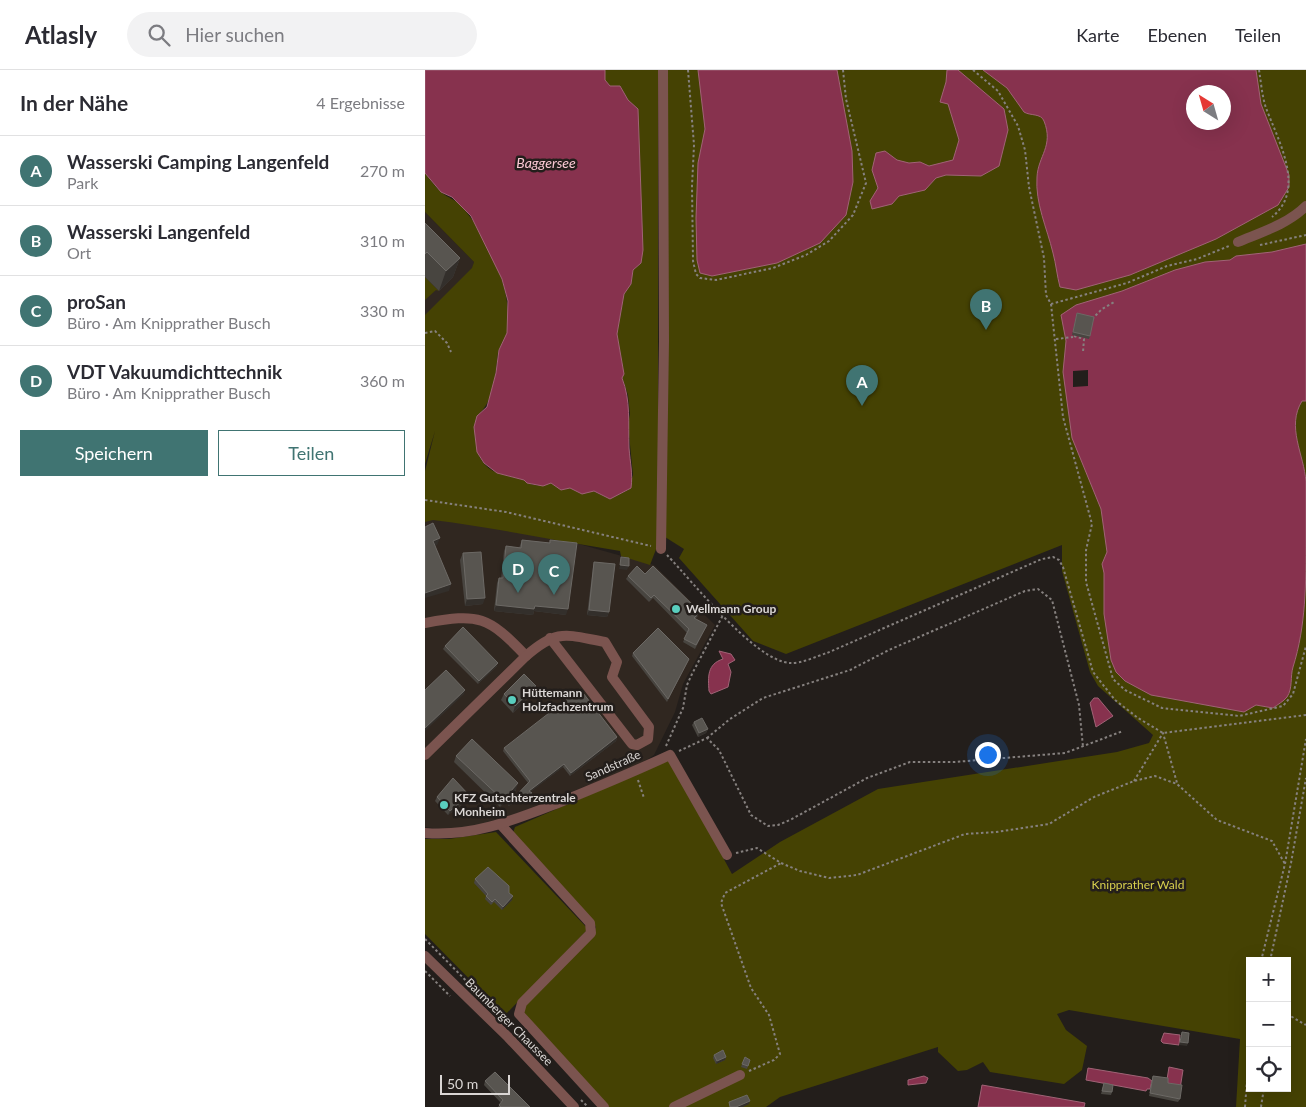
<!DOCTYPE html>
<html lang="de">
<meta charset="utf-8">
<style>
:root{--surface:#fff;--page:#f2f2f3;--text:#2b2b33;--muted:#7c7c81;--line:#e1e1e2;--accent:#407472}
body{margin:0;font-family:Lato,sans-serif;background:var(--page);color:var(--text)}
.controls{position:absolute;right:15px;bottom:15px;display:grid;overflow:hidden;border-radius:0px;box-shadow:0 5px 20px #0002}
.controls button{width:45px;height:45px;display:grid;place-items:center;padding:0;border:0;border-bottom:1px solid var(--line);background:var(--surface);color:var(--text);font:25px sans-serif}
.compass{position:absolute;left:761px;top:15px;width:45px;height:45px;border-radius:50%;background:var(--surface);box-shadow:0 5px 20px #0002;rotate:323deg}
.scale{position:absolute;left:15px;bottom:12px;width:70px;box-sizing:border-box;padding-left:5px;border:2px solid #dad6d4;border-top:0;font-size:14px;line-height:18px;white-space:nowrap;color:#dad6d4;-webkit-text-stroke:4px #231e1b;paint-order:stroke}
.you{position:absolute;left:562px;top:684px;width:18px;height:18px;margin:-12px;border:4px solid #fff;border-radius:50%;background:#1a73e8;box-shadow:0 0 0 8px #1a73e833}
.badge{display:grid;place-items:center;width:32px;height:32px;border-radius:50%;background:var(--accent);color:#fff;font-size:16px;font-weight:700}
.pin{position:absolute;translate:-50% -41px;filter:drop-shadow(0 1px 2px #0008)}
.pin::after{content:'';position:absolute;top:26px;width:18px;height:15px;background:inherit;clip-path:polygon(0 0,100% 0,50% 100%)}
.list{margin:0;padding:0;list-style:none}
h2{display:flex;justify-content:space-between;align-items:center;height:65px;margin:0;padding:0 20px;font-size:21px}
h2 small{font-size:16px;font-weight:400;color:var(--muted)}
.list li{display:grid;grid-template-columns:32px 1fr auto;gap:15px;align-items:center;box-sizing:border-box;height:70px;padding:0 20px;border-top:1px solid var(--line)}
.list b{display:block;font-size:19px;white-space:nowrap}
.list p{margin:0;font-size:16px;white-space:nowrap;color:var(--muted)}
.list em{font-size:16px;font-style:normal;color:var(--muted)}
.actions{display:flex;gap:10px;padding:15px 20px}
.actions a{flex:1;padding:11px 0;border:1px solid var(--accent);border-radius:0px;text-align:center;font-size:18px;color:var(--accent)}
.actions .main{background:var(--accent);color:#fff}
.icon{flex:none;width:28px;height:28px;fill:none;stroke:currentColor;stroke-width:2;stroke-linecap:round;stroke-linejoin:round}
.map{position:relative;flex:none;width:881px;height:1037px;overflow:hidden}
header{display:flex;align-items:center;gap:30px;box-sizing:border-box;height:70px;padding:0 25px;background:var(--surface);border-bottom:1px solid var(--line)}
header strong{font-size:24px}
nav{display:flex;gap:28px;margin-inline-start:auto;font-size:18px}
.search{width:350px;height:45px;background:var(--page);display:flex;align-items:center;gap:12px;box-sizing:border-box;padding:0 18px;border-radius:28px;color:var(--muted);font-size:19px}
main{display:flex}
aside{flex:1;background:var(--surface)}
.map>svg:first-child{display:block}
.built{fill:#302720}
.green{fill:#454203;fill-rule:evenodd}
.water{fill:#87324e;stroke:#a06376;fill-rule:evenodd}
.pier{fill:#231e1b}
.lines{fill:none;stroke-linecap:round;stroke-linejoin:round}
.path{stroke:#86817f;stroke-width:2;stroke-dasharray:2.5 2.5;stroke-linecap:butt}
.minor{stroke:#7b544f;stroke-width:10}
.wall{fill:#484540}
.shaded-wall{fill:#332f2b}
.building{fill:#585550;stroke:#6c6965}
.poi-dot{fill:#59cebe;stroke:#231e1b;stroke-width:2}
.labels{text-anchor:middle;stroke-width:5;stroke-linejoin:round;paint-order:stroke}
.poi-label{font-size:12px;font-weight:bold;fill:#dad6d4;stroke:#231e1b;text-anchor:start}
.street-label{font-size:12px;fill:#dad6d4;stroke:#231e1b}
.park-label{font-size:12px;fill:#d7cf4d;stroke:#231e1b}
.water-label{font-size:14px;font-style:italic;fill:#fcc9d5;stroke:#231e1b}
</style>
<header>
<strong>Atlasly</strong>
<div class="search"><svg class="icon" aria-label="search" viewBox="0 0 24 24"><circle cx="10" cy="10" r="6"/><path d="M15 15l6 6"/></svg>Hier suchen</div>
<nav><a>Karte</a><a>Ebenen</a><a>Teilen</a></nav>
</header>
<main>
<aside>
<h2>In der Nähe<small>4 Ergebnisse</small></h2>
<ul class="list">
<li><span class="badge">A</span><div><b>Wasserski Camping Langenfeld</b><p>Park</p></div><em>270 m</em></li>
<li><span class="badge">B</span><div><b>Wasserski Langenfeld</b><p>Ort</p></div><em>310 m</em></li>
<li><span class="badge">C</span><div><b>proSan</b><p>Büro · Am Knipprather Busch</p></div><em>330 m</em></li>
<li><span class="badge">D</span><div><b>VDT Vakuumdichttechnik</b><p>Büro · Am Knipprather Busch</p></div><em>360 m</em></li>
</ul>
<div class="actions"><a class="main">Speichern</a><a>Teilen</a></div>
</aside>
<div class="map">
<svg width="881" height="1037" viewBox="0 0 881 1037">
<rect width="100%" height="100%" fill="#231e1b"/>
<g class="built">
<path d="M0,142L49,192L18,331L0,390Z"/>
<path d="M0,447L111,462L229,495L290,555L258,614L250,642L229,685L214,695L71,752L22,760L0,757Z"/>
</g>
<g class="green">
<path d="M180,0H233V474L225,495L196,486L195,481C133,471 71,458 8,450L0,452V401L10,361L0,394V245L47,198L49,192L0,142V103C6,110 12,120 20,125C26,129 31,130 36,136C63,165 89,221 82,262C81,269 75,275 73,283C70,306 70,330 52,346C49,367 48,394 73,403C81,406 90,407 99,410C106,417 117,416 126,413L136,420L145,418L157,424L168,421L185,429L203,420L208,405L203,354L205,344L203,325L197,307L199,304L192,264L199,224L206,214L208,200L216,193L213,39L203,30L195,16H185L180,10Z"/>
<path d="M243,0H881V1037H811L815,969L644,940L632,944L641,960L662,976L657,1000L639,1014L565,1002L558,992L542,1000L533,1001L513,982V977L355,1027L341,1037H184L98,943L100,935L169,861L171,857L88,763L90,757L245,690L307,804L355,772L453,719L692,682L724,673L728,665L673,616L665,602L637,501V475L361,584L328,571L254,488L259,479L240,467ZM768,22H798V52H768ZM825,891H862V1018H825Z"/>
<path d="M0,207L14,221L11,220L0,230Z"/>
<path d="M71,762L163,859L80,945L0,864V769H24Z"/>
</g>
<g class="water">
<path d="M0,0H180V10L185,16H195L203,30L213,39L218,180L216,193L208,200L206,214L199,224L192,264L199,304L197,308C206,331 203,353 204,378C205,392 208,404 206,418L185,429L169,421L157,424L145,418L136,420L126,413L118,416L102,413L99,410L72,403L59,393L52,382L49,357L52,346L62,337L71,303L74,280L82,263L83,231L77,209L46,146L27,127L16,122L0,103Z"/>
<path d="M273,0H412L427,81L428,112L421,145L395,173L352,193L287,206L275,203L272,190L271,148L273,93L280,59Z"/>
<path d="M522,0H533L579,39L583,60L574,96L556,106L521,105L511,108L500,120L474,126L467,134L447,139L445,131L453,118L447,100L451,83L460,81L472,90L484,93L495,92L504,96L528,90L534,70L523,34L515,32L521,12Z"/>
<path d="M558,0H831L836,34L864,105V117L853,135L791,169L705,205L651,220L635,217C632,206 631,194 628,183C622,158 610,133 612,107C613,86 629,76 619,51C616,43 605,46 599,42L582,18ZM768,22H798V52H768Z"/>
<path d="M881,174V331H877C861,357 879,384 881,412C881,431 881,450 881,469C881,513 881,556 868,597C865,607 868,618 862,627C859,631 852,635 848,638L831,635L819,642L726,625L700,611L691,602L686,590L679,544V503L677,494L682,482L676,439L647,368L638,302L641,271L636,245L651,235L697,221L750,200L780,192L805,190L811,186L847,182Z"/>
<path d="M294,581L306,584L310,590L303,594L306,602L303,617L286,624L284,621C283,607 282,594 298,589Z"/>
<path d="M669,628H673L688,646L671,657L665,633Z"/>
<path d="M739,963L755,965L754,975L738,973L736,971Z"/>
<path d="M744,997L758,1000L755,1019L741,1016Z"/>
<path d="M663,998L723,1008L727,1011L725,1019H722L721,1021L661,1010Z"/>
<path d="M499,1006L503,1008L501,1013L483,1015V1010Z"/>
<path d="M557,1015L660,1033L659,1037H553Z"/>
</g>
<path class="pier" d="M663,300V316L648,317V301Z"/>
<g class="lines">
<g class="path">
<path d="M263,0L269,75L267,116L268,191L271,204L275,208L291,210L348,198L381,185L404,171L428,145L441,113L421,29L418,0"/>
<path d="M548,0L573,21L593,56L600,80L604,117L619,188L621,225L626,234L702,213L742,196L772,189L804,176"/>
<path d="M834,0C836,12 837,26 841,38C854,72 881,120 847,147"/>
<path d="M835,175L881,165"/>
<path d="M626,234L638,347L667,454L661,480V512L688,609L700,620L737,638L814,646L858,636L868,624L881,576"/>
<path d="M667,249L677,239L689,232"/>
<path d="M0,263L10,261L22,273L26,282"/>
<path d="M649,266L659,269L658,282"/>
<path d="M631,269L648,267"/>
<path d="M0,430L81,442L226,476"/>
<path d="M242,485C268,512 330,591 365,593C376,594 392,586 402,583L617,489L628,487L634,490L638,497L668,602L690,630L713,648L738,663L881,645"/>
<path d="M282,668L305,649L338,628L425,600L464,580L600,521L613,519L627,530L654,635L658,677"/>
<path d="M241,676L258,638L262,615L267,604L298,545"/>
<path d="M254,681L282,668L294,680L326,745L343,756L353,755L365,750L442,708L485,692H530L640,683L698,661"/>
<path d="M213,710L219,728"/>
<path d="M709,711L738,663L752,713"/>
<path d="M311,783L332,778L356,793L375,801L404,808L432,805L540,764L571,762L624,754L669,727L709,711L730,706L752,714L792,750L847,771L860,794"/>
<path d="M0,869L68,938"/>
<path d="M836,891L860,794L881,669"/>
<path d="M845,891L866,793L881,708"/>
<path d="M0,901L25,926"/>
<path d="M862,944L881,955"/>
<path d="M324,1001L349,990L355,984L344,945L326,918L296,833L300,823L356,793"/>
<path d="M156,1030L163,1037"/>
<path d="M820,1037L825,971"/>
<path d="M836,1037L839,1018"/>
</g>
<g class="minor">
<path d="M813,172C837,162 863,154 881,136"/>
<path d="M236,479L239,271L238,0"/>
<path d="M0,553C54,543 63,546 101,586"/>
<path d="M0,685L101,586C133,558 141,565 180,572L192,592L187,607L224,657L223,669L212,675L207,674L125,568"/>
<path d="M76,755L165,853L166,863L97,933L94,944L179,1037"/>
<path d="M0,763C48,767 89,750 133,733C170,718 208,702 245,685L302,785"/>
<path d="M0,886L83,967L149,1037"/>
<path d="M249,1037L315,1005"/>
</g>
</g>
<g class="wall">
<path d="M0,153L35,188L28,207L14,221L0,207Z"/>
<path d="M652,243L665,266L664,269L647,265Z"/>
<path d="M97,470L124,473L125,470L141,545L109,541L108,545L69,541L72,513L74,508H76L79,481L81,476L94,478Z"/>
<path d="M38,483L58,534L40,536L35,490Z"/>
<path d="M169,492L184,542L182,547L162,545L168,497Z"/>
<path d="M220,504L273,546L270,549L282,555L270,579L258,572L262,563L228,528L224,532L201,509L203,506Z"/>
<path d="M20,576L72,596L53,614L18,579Z"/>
<path d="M208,583L264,589L242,632L207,586Z"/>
<path d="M111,616L109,622L88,643L76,630L79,624Z"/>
<path d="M269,652L283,659L281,663L273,667L267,655Z"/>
<path d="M192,667L191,671L145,706L138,697L105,722L106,726L83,736L84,733L103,713L78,681L79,678Z"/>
<path d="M31,686L91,720L75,737L29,692Z"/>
<path d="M12,727L43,730L23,745L10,731Z"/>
<path d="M50,809L84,823L87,830L77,840L69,832L66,835L60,829L61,826L49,813Z"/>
<path d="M289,985L301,987L300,990L291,994L288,988Z"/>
<path d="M325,990L322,999L316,997L317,994Z"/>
<path d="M728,1006L743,1013L755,1029L753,1032L724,1026Z"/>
<path d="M60,1011L105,1037H73L76,1033L59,1015Z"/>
<path d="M679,1013L687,1022L686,1025L676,1024Z"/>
</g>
<g class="shaded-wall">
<path d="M35,188L28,207L14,221L21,201Z"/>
<path d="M15,468L12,475L5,478L8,471Z"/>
<path d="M195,495L204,496L202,500L194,499Z"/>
<path d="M26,514L24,521L0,528V523Z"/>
<path d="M60,528L58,534L40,536L42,529Z"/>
<path d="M71,535L110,536L143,539L141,545L109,541L108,545L69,541Z"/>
<path d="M164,540L184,542L182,547L162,545Z"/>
<path d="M73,593L72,596L53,614L54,611Z"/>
<path d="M111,616L109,622L88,643L90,636Z"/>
<path d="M40,620L39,624L0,661V658Z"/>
<path d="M283,659L281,663L273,667L274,663Z"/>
<path d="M192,667L191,671L145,706L146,703Z"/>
<path d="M139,694L138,697L103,724L104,721Z"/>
<path d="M93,713L91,720L75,737L78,730Z"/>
<path d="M107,723L106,726L83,736L84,733Z"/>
<path d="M44,725L43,730L23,745L25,741Z"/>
<path d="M88,826L87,830L77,840L78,837Z"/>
<path d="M755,972L763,973L762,976L754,975Z"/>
<path d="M301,987L300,990L291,994L292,991Z"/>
<path d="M325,1031L324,1034L318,1037H311Z"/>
</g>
<g class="building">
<path d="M0,153L35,188L21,201L2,182L0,184Z"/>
<path d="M652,243L669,247L665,266L648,262Z"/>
<path d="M8,453L15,468L8,471L26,514L0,523V457Z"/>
<path d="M97,470L125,473V470L152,473L143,539L110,536L109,539L71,535L74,508H78L81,476L96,478Z"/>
<path d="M56,482L60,528L42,529L38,483Z"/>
<path d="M196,487L204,488V496L195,495Z"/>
<path d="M169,492L190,494L184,542L164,540Z"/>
<path d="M212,496L220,504L228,496L275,542L269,548L282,555L271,575L259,569L264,559L229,525L226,528L203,506Z"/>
<path d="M38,557L73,593L54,611L20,576Z"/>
<path d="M233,558L264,589L243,629L208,583Z"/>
<path d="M21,600L40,620L0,658V620Z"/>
<path d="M99,604L111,616L90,636L79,624Z"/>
<path d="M155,619L192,667L146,703L139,694L104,721L107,723L84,733L105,711L79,678Z"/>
<path d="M277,648L283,659L274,663L269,652Z"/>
<path d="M47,669L93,713L78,730L31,686Z"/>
<path d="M28,708L44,725L25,741L12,727Z"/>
<path d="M63,797L84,816V823L88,826L78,837L70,829L67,832L61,826L63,824L50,809Z"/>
<path d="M757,962L764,963L763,973L755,972Z"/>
<path d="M298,980L301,987L292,991L289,985Z"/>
<path d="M320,987L325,990L323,996L317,994Z"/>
<path d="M70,1002L105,1037H76L74,1035L78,1030L60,1011Z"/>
<path d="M728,1006L743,1008V1013L757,1015L755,1029L725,1023Z"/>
<path d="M679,1013L688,1015L687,1022L677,1021Z"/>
<path d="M322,1025L325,1031L311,1037H305L304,1032Z"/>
</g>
<g class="poi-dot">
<circle cx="251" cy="539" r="5"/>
<circle cx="87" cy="630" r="5"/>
<circle cx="19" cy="735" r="5"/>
</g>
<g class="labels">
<g class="poi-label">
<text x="261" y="543">Wellmann Group</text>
<text x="97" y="627">Hüttemann<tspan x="97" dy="14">Holzfachzentrum</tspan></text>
<text x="29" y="732">KFZ Gutachterzentrale<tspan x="29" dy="14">Monheim</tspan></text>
</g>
<g class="street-label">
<text transform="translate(188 696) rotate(-24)" y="4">Sandstraße</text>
<text transform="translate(84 952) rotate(45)" y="4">Baumberger Chaussee</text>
</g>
<g class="park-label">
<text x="713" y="819">Knipprather Wald</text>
</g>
<g class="water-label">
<text x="121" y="98">Baggersee</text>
</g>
</g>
</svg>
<div class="controls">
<button>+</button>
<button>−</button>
<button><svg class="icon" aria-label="locate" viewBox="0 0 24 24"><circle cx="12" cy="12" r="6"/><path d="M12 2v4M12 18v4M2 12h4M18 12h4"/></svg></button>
</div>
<svg class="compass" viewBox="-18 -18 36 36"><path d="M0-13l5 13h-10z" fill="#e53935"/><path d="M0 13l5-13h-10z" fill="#7c7c81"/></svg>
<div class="scale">50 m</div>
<div class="you"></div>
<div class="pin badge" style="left:437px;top:336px">A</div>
<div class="pin badge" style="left:561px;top:260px">B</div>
<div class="pin badge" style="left:129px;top:525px">C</div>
<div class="pin badge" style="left:93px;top:523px">D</div>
</div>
</main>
